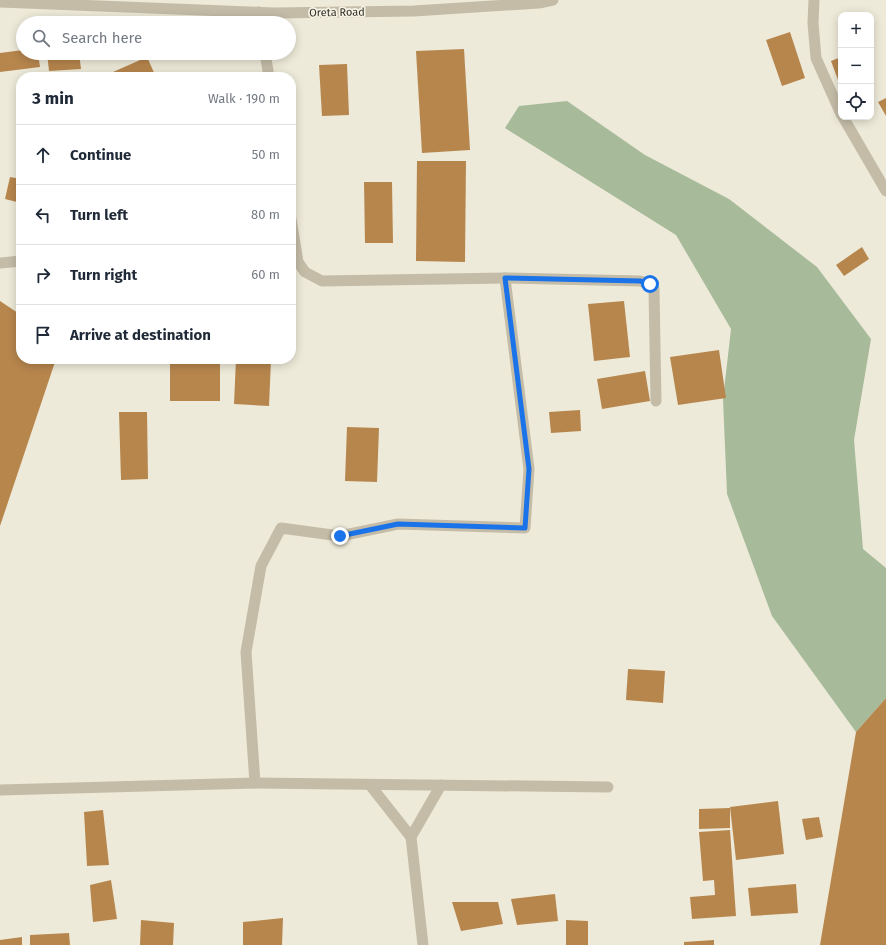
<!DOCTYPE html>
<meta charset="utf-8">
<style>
:root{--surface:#fff;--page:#f2f2f3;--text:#1f2937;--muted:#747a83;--line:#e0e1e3}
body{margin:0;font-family:"Fira Sans",sans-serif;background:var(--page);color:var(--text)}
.controls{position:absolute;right:12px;top:12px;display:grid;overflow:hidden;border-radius:8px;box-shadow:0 2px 10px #0003}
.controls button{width:36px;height:36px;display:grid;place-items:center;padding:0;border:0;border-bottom:1px solid var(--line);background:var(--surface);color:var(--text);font:20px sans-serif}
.stop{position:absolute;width:12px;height:12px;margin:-9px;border:3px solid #1a73e8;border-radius:50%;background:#fff}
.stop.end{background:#1a73e8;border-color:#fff;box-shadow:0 1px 4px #0008}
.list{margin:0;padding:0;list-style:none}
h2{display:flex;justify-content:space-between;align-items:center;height:52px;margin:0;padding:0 16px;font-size:17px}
h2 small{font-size:13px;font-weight:400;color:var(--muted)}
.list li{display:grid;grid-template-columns:26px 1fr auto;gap:12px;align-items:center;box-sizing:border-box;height:60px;padding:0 16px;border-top:1px solid var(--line)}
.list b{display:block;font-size:15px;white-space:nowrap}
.list em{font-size:13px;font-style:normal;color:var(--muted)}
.icon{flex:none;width:22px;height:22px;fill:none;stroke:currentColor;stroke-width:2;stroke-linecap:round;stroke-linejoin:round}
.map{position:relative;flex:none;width:886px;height:945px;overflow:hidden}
.search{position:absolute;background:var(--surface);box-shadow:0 2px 10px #0003;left:16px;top:16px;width:280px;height:44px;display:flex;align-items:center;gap:10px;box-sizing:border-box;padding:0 14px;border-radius:22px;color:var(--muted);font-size:15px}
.panel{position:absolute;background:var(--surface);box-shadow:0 2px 10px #0003;left:16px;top:72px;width:280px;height:292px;border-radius:16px}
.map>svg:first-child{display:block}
.green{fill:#a7bb9b}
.building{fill:#b7864d}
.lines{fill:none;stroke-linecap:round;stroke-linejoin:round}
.minor{stroke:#c4bca7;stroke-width:11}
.tertiary{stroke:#c4bca7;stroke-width:11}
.route{stroke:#1a73e8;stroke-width:5}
.labels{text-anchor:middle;stroke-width:3.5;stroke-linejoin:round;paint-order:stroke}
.street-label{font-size:11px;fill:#312d26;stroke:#f6f3e5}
</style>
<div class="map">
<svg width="886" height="945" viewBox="0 0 886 945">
<rect width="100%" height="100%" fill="#eeead9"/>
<path class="green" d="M567,101L645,155L729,199L817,267L871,339L854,440L863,549L886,568V698L856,732L772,616L727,494L723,399L731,329L676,235L505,128L519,106Z"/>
<g class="building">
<path d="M790,32L805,78L782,86L766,40Z"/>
<path d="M464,49L470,150L422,153L416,51Z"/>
<path d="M23,50V53H38L40,67L0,72V53Z"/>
<path d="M47,53H79L81,69L49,71Z"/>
<path d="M147,57L156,77H115L113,72Z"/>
<path d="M841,57V88L831,61Z"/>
<path d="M347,64L349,115L322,116L319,65Z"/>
<path d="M886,98V116L878,102Z"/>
<path d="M417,161H466L465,262L416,261Z"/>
<path d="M10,177L21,179V203L5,199Z"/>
<path d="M364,182H392L393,243H365Z"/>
<path d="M862,247L869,259L844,276L836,265Z"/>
<path d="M0,301L21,315V359H56L0,526Z"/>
<path d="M624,301L630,357L594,361L588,304Z"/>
<path d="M719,350L726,398L678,405L670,357Z"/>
<path d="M236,359L271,360L269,406L234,404Z"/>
<path d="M170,363L220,364V401H170Z"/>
<path d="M645,371L650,401L602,409L597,379Z"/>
<path d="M580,410L581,431L551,433L549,412Z"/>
<path d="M119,412H147L148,479L121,480Z"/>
<path d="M347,427L379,428L377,482L345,481Z"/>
<path d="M628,669L665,671L663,703L626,700Z"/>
<path d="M886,698V945H820L856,732Z"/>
<path d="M778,801L784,854L736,860L730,807Z"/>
<path d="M730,808V828L699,829V809Z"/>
<path d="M103,810L109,865L87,866L84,812Z"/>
<path d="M819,817L823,837L806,840L802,819Z"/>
<path d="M730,830L736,916L692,919L690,897L715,895L714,880L703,881L699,832Z"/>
<path d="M111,880L117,919L93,922L90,885Z"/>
<path d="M796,884L798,913L751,916L748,888Z"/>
<path d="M555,894L558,921L517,925L511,899Z"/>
<path d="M452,902H498L503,924L461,931Z"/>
<path d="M283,918L282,945H243V922Z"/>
<path d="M141,920L174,923L173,945H140Z"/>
<path d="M566,920L588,921V945H566Z"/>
<path d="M69,933L70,945H30V935Z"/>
<path d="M22,937V945H0V940Z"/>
<path d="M714,940V945H684V942Z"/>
</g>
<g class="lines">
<g class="minor">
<path d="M814,0L813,23L816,58L841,114"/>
<path d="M259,12L261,23"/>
<path d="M265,53L269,77"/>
<path d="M843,117L886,191"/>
<path d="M291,219L298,262L305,272L322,281L505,278L640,281L650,284L654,289L656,401"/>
<path d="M0,263L21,261"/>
<path d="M255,783L246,652L261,566L281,528L340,536L398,524L525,528L529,469L505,278"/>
<path d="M370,785L411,837"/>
<path d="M0,790L255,783L608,787"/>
<path d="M423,945L411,837L441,785"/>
</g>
<path class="tertiary" d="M0,2L275,13L414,11L539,3L553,0"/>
</g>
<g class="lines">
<path class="route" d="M340,536L398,524L525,528L529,469L505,278L640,281L650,284"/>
</g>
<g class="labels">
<g class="street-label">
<text transform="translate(337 12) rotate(-1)" y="4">Oreta Road</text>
</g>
</g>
</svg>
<div class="controls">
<button>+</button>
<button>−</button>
<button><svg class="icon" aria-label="locate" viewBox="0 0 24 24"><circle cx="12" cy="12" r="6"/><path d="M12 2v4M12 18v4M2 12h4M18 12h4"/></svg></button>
</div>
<div class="stop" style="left:650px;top:284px"></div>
<div class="stop end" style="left:340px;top:536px"></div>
<div class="search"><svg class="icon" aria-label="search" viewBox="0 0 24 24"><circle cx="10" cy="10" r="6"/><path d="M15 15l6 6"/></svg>Search here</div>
<section class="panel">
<h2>3 min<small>Walk · 190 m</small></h2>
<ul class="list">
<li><svg class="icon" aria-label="ahead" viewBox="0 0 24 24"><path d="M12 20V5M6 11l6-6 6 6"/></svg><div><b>Continue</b></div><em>50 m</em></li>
<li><svg class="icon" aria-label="left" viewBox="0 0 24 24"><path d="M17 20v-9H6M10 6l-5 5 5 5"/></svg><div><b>Turn left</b></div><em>80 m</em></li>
<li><svg class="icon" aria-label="right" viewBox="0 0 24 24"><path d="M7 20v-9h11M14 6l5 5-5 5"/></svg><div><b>Turn right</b></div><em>60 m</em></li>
<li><svg class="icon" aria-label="arrive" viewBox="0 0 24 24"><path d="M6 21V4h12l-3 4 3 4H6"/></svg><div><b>Arrive at destination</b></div></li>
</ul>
</section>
</div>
